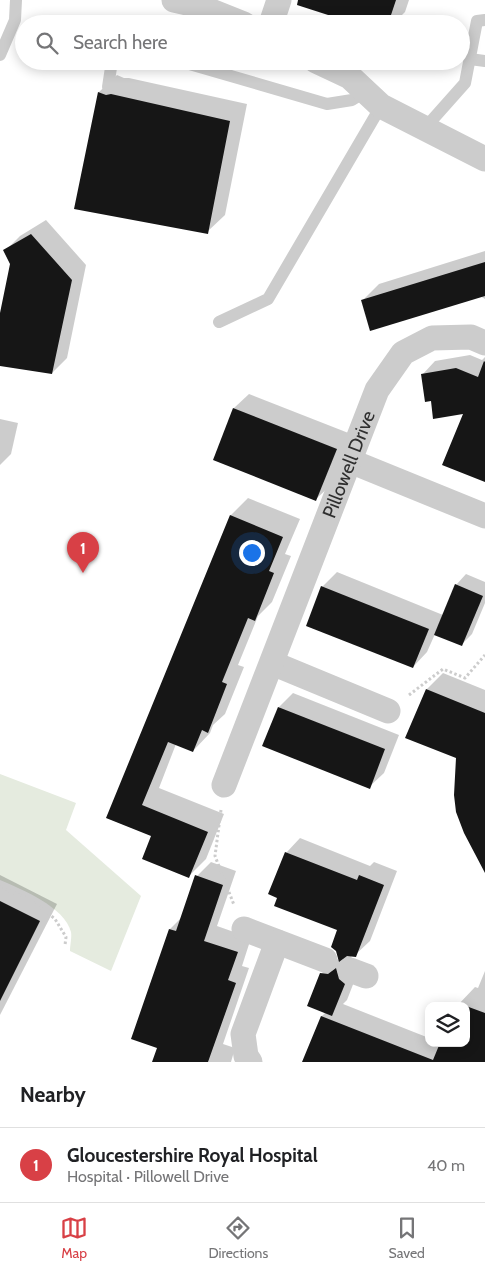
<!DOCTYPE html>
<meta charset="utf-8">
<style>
:root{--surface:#fff;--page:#f6f6f6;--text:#202124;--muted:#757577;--line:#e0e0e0;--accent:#d84046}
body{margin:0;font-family:Cabin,sans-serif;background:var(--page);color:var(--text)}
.controls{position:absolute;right:15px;bottom:15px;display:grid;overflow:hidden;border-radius:10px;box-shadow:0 2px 12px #0003}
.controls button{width:45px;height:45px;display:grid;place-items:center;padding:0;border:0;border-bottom:1px solid var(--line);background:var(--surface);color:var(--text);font:25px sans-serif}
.you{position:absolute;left:251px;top:552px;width:18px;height:18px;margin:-12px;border:4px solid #fff;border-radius:50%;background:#1a73e8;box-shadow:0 0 0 8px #1a73e833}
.badge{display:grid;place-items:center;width:32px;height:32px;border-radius:50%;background:var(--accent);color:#fff;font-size:16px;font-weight:700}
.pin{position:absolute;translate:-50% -41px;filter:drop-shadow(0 1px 2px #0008)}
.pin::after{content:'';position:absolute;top:26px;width:18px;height:15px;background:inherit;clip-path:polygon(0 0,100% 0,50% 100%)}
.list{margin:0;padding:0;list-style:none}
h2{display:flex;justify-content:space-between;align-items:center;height:65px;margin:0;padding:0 20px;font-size:21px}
h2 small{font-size:16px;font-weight:400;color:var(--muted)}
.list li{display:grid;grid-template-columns:32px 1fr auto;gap:15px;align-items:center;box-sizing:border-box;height:75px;padding:0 20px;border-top:1px solid var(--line)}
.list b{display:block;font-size:19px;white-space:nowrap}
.list p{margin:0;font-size:16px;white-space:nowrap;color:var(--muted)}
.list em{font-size:16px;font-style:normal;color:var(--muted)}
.icon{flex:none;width:28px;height:28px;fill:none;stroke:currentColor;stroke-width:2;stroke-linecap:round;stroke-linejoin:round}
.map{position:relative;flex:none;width:485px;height:1062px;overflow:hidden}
.search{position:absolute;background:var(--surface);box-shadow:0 2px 12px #0003;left:15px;right:15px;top:15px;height:55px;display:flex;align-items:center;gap:12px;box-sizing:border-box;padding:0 18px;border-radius:28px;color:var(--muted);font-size:19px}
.sheet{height:140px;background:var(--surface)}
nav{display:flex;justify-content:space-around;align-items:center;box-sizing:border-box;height:70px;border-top:1px solid var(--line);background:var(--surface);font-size:14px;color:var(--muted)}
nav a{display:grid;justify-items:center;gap:2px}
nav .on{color:var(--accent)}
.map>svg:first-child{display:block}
.green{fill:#e5ebdf}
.shadow{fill:#0003}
.building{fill:#161616}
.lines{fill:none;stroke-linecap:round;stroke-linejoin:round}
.path{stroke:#ccc;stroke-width:3;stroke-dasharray:2.5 2.5;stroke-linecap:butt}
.lane{stroke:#ccc;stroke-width:12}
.street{stroke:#ccc;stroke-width:25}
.labels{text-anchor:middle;stroke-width:5;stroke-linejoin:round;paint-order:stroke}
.street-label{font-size:19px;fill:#2f2f2f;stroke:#fff}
</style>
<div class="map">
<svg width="485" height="1062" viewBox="0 0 485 1062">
<rect width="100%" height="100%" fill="#fff"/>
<path class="green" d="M0,774L76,803L66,830L141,896L111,971L70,951C70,945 72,937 71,932C65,907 21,889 0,880Z"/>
<g class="shadow">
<path d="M334,0H409L405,12L393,24H360Z"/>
<path d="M117,75L124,78H129L247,104L225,215L207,232L75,208L99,92Z"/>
<path d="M46,220L86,265L67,358L52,373L0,365V320L12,264L5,251L20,236Z"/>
<path d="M485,251V299L480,296L363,300L379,284Z"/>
<path d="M470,355L482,360L485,357V481L464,413L432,400L422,375L435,361Z"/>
<path d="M249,394L351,434L331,485L316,499L214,459L234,408Z"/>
<path d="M0,419L18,423L11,454L0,465Z"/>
<path d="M248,498L300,519L285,554L291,556L272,602L258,616L238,665L244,667L225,714L213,725L210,733L193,751L176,744L159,788L224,814L206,859L189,876L153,836L107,818L231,515Z"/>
<path d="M337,572L443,615L456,585L466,574L485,582V603L472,634L461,645L435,634L427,652L413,667L322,587Z"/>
<path d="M443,673L485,690V865L457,757L427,689Z"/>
<path d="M293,693L399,735L384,773L369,787L279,707Z"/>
<path d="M300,838L370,866L374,862L397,871L370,941L355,955H351L353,964L359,969L347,1000L343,1004L429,1038V1043H466V1006H457L475,987L478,988L485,971V1062H304L322,1016L326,1012L321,974L336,959L340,960L339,929L286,853Z"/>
<path d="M211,862L236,871L217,926L251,938L242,966L249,968L223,1044L235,1048L231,1062H153L158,1047L170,929L183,916L197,876Z"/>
<path d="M0,875L57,904L0,1015Z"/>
</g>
<g class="building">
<path d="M298,0H396L388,24H356L297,5Z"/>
<path d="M98,92L106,95L111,94L230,121L208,234L74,209Z"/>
<path d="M31,234L72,280L52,374L0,366V313L10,264L3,250Z"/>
<path d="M485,262V296L370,331L361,300Z"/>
<path d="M484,361L485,362V482L442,465L463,414L433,419L431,401L425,402L421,374L456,368L478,377Z"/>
<path d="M233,408L337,449L316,501L213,460Z"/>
<path d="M230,515L283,537L269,571L274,573L255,621L248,618L222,682L227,684L208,733L202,730L193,752L168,742L142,805L208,832L189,878L142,859L151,836L106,818Z"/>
<path d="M455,584L483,596L462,646L434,635Z"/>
<path d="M321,586L429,629L413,668L306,626Z"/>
<path d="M426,689L485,713V873L464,833L456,812L454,795L456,758L405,738Z"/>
<path d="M278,707L385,749L370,789L262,746Z"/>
<path d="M285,852L357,880L359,875L384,885L356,957L347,956L339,962L336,951L331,947L337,930L274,906L277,898L268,894Z"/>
<path d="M195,875L223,885L204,941L238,952L228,980L236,983L208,1062H152L157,1048L131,1039L169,929L176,931Z"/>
<path d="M0,901L40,921L0,1001Z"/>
<path d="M336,968L339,979L345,984L332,1016L307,1006L320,973L328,974Z"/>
<path d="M466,1006L485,1013V1062H302L321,1016L433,1060L440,1043H466Z"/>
</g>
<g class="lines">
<g class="path">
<path d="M409,695L443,669L465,678L485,655"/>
<path d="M221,810L215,856L234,905"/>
<path d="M0,887L32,900L55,919L66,937L65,945"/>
</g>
<g class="lane">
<path d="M0,55L15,20L16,0"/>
<path d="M470,59L485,61"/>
<path d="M179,61L327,104L352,100L365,92"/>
<path d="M108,87L112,61"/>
<path d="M425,128L465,83L477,21L485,20"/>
<path d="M219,322L268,299L381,106"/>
</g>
<g class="street">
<path d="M174,0L196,5L244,24"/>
<path d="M271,24L279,0"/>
<path d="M316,61L350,77L381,106L485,159"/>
<path d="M350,461L485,516"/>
<path d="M272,663L388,711"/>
<path id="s1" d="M224,785L377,390L403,353L432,338L471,337L485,343"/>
<path d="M244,929L325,960"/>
<path d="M350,970L366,976"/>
<path d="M250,1062L246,1056L243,1034L277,942"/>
</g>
</g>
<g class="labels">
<g class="street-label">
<text dy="7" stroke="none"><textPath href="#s1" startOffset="344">Pillowell Drive</textPath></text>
</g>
</g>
</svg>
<div class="controls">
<button><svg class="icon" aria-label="layers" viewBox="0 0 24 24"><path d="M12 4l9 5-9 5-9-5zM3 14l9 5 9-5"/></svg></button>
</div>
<div class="you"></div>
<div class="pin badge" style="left:83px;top:573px">1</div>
<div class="search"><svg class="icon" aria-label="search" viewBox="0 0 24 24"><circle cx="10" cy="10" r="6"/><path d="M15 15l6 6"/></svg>Search here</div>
</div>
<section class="sheet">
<h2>Nearby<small></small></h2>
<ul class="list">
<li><span class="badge">1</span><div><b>Gloucestershire Royal Hospital</b><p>Hospital · Pillowell Drive</p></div><em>40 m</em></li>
</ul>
</section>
<nav>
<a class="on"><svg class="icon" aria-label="map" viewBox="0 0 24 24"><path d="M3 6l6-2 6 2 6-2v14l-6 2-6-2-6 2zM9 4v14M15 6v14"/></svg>Map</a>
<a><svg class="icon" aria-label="directions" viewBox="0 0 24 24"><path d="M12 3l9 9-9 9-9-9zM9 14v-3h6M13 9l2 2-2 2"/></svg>Directions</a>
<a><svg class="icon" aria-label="saved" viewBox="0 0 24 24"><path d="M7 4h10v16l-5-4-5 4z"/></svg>Saved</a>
</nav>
